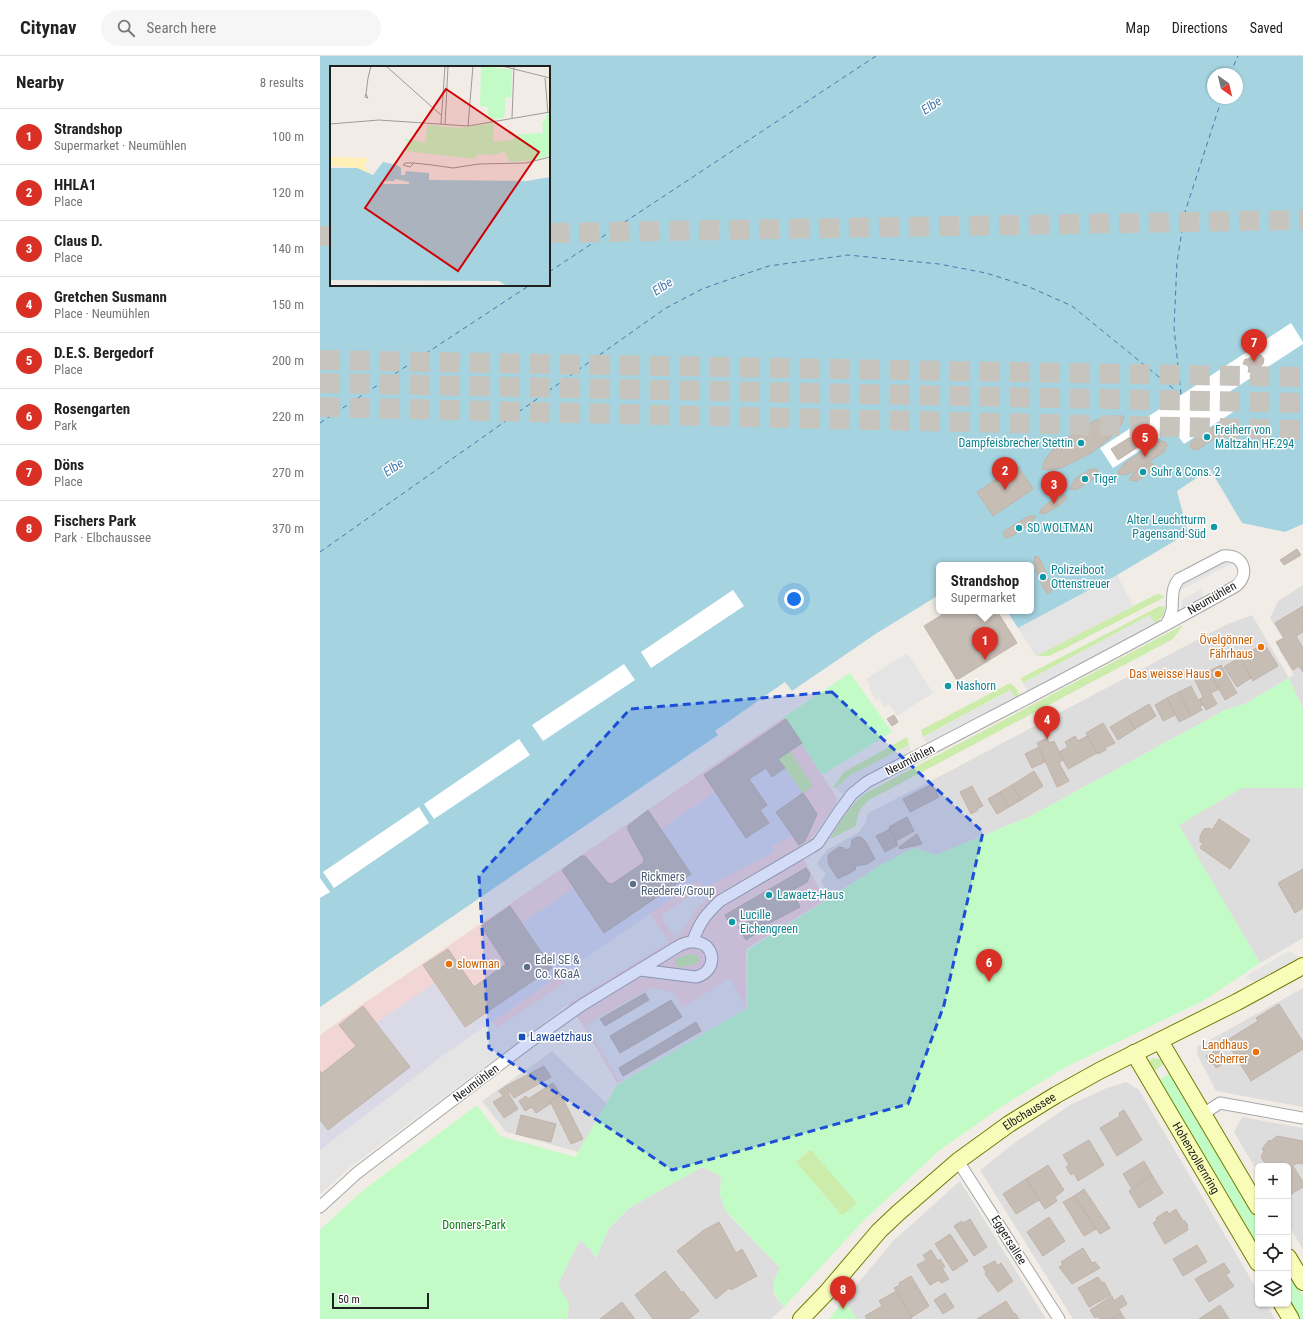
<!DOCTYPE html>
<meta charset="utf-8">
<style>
:root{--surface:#fff;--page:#f6f6f6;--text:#222;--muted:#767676;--line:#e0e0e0;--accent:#d93025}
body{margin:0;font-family:"Roboto Condensed",sans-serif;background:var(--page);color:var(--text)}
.controls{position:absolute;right:12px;bottom:12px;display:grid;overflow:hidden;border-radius:6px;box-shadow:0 1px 3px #0004}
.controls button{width:36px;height:36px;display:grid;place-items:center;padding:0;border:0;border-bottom:1px solid var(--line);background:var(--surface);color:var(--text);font:20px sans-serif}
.compass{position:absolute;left:887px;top:12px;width:36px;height:36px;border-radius:50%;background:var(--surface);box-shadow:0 1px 3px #0004;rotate:146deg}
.scale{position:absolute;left:12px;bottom:10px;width:97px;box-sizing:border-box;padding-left:4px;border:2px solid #202020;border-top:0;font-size:11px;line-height:14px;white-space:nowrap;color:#202020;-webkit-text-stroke:3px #fff;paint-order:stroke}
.you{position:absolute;left:474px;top:543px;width:14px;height:14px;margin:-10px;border:3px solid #fff;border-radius:50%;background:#1a73e8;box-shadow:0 0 0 6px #1a73e833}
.badge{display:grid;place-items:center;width:26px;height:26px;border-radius:50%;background:var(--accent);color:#fff;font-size:13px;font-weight:700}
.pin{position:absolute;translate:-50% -33px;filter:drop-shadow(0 1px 2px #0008)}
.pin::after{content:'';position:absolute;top:21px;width:14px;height:12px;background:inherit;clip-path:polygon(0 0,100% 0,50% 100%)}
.popup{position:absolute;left:616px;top:506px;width:98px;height:52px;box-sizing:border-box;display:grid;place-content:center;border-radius:6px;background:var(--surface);filter:drop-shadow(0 1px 3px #0005);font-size:13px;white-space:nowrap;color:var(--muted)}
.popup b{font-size:15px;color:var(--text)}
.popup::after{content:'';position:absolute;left:50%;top:100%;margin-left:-8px;border:8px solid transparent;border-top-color:var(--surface)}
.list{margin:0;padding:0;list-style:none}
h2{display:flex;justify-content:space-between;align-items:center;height:52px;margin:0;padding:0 16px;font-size:17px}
h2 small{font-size:13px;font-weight:400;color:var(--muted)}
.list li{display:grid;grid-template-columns:26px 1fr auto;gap:12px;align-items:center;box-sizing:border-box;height:56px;padding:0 16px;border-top:1px solid var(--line)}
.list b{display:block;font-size:15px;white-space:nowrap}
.list p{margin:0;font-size:13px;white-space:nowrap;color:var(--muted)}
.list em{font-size:13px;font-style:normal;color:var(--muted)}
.icon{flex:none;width:22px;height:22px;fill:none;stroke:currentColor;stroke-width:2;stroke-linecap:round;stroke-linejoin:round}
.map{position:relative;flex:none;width:983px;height:1263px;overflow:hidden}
header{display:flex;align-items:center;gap:24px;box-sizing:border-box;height:56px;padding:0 20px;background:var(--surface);border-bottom:1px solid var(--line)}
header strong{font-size:19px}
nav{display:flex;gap:22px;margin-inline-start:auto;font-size:14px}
.search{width:280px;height:36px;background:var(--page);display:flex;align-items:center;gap:10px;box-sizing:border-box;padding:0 14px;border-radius:22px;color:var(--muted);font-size:15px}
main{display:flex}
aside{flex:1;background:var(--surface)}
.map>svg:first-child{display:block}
.residential{fill:#dedddd}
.commercial{fill:#f2d6d5}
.grass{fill:#ccecab}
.park{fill:#c3fbc6;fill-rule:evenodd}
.parking{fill:#e4e4e4}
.plaza{fill:#dadae7}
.water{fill:#a5d3e0;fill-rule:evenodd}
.pier{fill:#fff}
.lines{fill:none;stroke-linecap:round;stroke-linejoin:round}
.ferry{stroke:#457aac;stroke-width:1;stroke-dasharray:5 4;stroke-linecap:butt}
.building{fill:#c6bdb5;stroke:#c3b3a8}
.highway-tunnel{stroke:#c7c4be;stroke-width:20;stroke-dasharray:20 10;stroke-linecap:butt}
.street-casing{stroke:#a7a7a7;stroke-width:13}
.secondary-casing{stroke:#727d01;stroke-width:18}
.street{stroke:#fff;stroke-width:11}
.secondary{stroke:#f9fcb9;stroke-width:16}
.marked{fill:#1d4ed8;fill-opacity:0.2;stroke:#1d4ed8;stroke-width:3;stroke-dasharray:8 5;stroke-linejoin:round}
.culture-dot{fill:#0f9aa8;stroke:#fff;stroke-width:1.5}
.food-dot{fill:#e8710a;stroke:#fff;stroke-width:1.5}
.service-dot{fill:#5c6f8a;stroke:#fff;stroke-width:1.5}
.transit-dot{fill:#1a4fb4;stroke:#fff;stroke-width:1.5}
.labels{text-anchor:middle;stroke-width:3;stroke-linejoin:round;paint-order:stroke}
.culture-label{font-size:12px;fill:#0d838f;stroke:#fff;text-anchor:start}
.street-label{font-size:12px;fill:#202020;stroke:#fff}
.food-label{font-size:12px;fill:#c56008;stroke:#fff;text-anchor:end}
.service-label{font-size:12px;fill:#4e5e75;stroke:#fff;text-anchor:start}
.transit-label{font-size:12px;fill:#164399;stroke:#fff;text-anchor:start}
.park-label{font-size:12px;fill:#088410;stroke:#fff}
.water-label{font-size:13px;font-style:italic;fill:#457aac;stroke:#fff}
.inset-river{fill:none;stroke:#a5d3e0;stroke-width:2}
.inset-road{fill:none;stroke:#9d9b97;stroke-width:1}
.view{fill:#d00004;fill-opacity:0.15;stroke:#d00004;stroke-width:2}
.inset-edge{fill:none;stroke:#202020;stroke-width:2}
</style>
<header>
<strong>Citynav</strong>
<div class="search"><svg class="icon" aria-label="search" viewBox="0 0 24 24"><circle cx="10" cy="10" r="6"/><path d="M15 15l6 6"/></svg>Search here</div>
<nav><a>Map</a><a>Directions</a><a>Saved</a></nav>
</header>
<main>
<aside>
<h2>Nearby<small>8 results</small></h2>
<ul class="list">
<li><span class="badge">1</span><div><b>Strandshop</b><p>Supermarket · Neumühlen</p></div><em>100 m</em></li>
<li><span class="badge">2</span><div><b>HHLA1</b><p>Place</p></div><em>120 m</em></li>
<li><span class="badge">3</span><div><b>Claus D.</b><p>Place</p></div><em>140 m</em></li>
<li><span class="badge">4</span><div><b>Gretchen Susmann</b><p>Place · Neumühlen</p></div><em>150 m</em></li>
<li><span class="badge">5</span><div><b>D.E.S. Bergedorf</b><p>Place</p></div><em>200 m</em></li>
<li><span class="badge">6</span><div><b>Rosengarten</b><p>Park</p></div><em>220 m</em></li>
<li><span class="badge">7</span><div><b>Döns</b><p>Place</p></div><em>270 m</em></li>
<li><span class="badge">8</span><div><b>Fischers Park</b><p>Park · Elbchaussee</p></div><em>370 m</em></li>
</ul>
</aside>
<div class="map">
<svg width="983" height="1263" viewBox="0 0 983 1263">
<rect width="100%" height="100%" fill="#f1ede6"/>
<g class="residential">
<path d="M983,529V653L969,622L925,648L905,654L711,760L616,799L594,792L563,808L510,841L501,825L506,818L499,811L497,807L507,794L539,776L546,766L547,759L550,756L628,716L905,569L932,559L969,622L974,619L959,594L962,582L950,562L958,545Z"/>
<path d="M962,731L983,732V882L940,907L858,769L922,732Z"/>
<path d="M983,932V1051L896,1035L878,1000L877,991Z"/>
<path d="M232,995L287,1048L258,1096L186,1076L162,1045Z"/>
<path d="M806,1026L819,1034L938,1235V1248H946L955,1263H753L660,1114L693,1088L750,1049L787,1032Z"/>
<path d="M922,1061L983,1072V1194L968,1168V1110H938V1117L914,1076Z"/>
<path d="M382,1111L401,1120L400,1139L410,1160L460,1212L454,1225V1239L464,1251L451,1263H247L249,1248L238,1229L249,1205L260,1184L271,1194L276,1202L289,1172L309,1152Z"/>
<path d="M640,1125L726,1263H537L524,1244L573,1185Z"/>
</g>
<path class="commercial" d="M464,661L517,742V746L481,798L505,844L426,893V952L297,1027L264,971L248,948L30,1111L0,1138V979L43,948Z"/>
<g class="grass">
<path d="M839,538L845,541L746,592L729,600H716L835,539Z"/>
<path d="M840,550L845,551V552L843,560L835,568L830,559L703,627L701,622Z"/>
<path d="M863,569L853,583L549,744C540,751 537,759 536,770L510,783C520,766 530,749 546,737Z"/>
<path d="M690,627L696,632L700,640L695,642L690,634L603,681L601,674Z"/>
<path d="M587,681L589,689L529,720L516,732H513L524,716Z"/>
<path d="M470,695L493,730L483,737L458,703Z"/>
<path d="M372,898L377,899L379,904L377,908L359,911L355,908V905L357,902Z"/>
<path d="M832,1002L840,1003L846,1006L832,1017L827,1008Z"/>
<path d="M491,1093L537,1147L522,1160L476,1106Z"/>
</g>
<g class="park">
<path d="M530,617L572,676L502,719L464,661Z"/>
<path d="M969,622L983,653V732H922L859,769L940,907L883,945L746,1011L684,1049L620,1094L543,1165L464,1251C450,1234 451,1231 460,1212L405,1154L400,1139L401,1120L382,1111L309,1152L289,1172L276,1202L271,1194L260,1184L249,1205L238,1229L249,1248L247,1263H0V1174L42,1135L157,1049L180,1080L255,1101L297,1029L427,952L428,894L563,808L594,792L616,799L711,760L905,654L925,648ZM490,1093L537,1147L522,1160L476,1106Z"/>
<path d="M851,1016L938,1164V1195L838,1025Z"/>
<path d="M968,1215L983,1240V1263H978L968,1246Z"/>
<path d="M524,1244L537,1263H509Z"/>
</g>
<g class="parking">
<path d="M904,504L914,506L859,535L862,526Z"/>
<path d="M797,519L813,550L716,600L698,572Z"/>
<path d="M883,532L882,543L861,555L862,544Z"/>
<path d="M830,559L835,568L708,636L703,627Z"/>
<path d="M587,597L613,637L577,660L569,648L564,651L559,643L556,644L549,632L551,631L546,623Z"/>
<path d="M691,634L695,642L608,689L603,681Z"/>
<path d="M589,689L592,697L534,728L522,738L516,732L529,720Z"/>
<path d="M388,830L392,838L376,853L362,875L355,882L341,860L377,835Z"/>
<path d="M330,858L349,886L248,948L30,1111L0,1138V1094L122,1000L172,964L177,972L245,927L239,919Z"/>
<path d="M969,895L979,901L935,926L926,922L929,918Z"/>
<path d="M410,922L426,952L300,1026L266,969L330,932L353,936L362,952Z"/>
</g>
<path class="plaza" d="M446,712L452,721L465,712L483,737L456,756L473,780L451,790L455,796L384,832L379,824L122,1000L0,1094V1064L8,1074L56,967L114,927L145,971L232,912L202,867L254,832L284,877L371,818L341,773L395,736L426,782L449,767L440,754L447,749L429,723Z"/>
<path class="water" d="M0,0H983V468L965,476L922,467L890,413L857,435L868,477L797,519L698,572L687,555H711V509H619V539L557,577L472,635L465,626L395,675L398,679L0,951ZM11,11H229V229H11ZM893,18H917V42H893Z"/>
<g class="pier">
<path d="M971,267L983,286V288L903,340L913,356L864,388L853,373L793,412L780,392Z"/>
<path d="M413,534L424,550L331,612L321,596Z"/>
<path d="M304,608L315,624L223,685L212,669Z"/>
<path d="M199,683L210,699L114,763L104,748Z"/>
<path d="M99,751L109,767L14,832L3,816Z"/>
<path d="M0,822L10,836L0,842Z"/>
</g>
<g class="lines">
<g class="ferry">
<path d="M910,18L918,0"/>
<path d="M229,216L556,0"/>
<path d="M861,338L854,272L857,206L865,156L902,42"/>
<path d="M0,367L210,229"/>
<path d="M0,496L346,252L382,233L416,221L449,210L528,199L619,208L666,217L707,230L752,250L861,339"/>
</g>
</g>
<g class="building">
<path d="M936,298L941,299L944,303L943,308L935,314L934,316H928L929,312L927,309L923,308L925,303H928Z"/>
<path d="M794,360H804L802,368L788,384L771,397L743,411L732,414L722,413L725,404L732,395L743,385L774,365Z"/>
<path d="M904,367L907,368V372L904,376L877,394L872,393L870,391L871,386L898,368Z"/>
<path d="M812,380L818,391L798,404L791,393Z"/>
<path d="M841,385L845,386L847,389L844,396L813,416L804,419L798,418L799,414L806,406L837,386Z"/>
<path d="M829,407H832L835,410L834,413L817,425L810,424V422L813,418Z"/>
<path d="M697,409L713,433L673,460L657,436Z"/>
<path d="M771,413H775L778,414V418L774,422L761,431L755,434L750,433L755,423Z"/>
<path d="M745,439L747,442L740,449L724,458L719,457L722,452L728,447Z"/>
<path d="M709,460H716L709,469L690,481L687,482L685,481L683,478L686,474Z"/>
<path d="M894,467L897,468V472L894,475L890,473V469Z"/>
<path d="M977,493L981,499L964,509L960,504Z"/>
<path d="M715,500L719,502L723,509L732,532L730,537H727L724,533L717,517L714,506Z"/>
<path d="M983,550V576L976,580L983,592V616L979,610L973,614L956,586L964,582L955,567Z"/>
<path d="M628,555H677L697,587L637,624L604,570Z"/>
<path d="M944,587L958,610L933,625L918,598L926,593L928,597Z"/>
<path d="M920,601L931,622L917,631L904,611Z"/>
<path d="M901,609L917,637L905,644L889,615Z"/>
<path d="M888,614L899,633L891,637L897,648L886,654L880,643L883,641L874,622Z"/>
<path d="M871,630L878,644L880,643L883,649L880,650L882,654L871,660L859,636Z"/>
<path d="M859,636L871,660L859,666L847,642Z"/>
<path d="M847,642L855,659L843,665L835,649Z"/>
<path d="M829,648L836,660L815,673L807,661Z"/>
<path d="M574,659L578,666L572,670L567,663Z"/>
<path d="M807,661L815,673L798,684L790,671Z"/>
<path d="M466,663L482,687L458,703L465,712L452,721L446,712L429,723L447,749L440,754L449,767L426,782L384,719Z"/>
<path d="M783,667L795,687L785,692L786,694L778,698L766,677Z"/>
<path d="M755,680L758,685L767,680L777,697L748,713L739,696L748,691L745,686Z"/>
<path d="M727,682L729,687L734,685L743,704L739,707L749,725L737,731L717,687Z"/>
<path d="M719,691L725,706L712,712L705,698Z"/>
<path d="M714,715L723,730L701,744L692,729Z"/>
<path d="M612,728L619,741L590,756L583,743Z"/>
<path d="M692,729L701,744L689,751L680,736Z"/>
<path d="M652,730L663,750L658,752V754L651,758L640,736Z"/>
<path d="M680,736L689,751L677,758L668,743Z"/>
<path d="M483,737L497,758L485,785L479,789L456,756Z"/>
<path d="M328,754L371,818L284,877L242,814L261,800H265L288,827L292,828L323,807L324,803L308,774V770Z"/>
<path d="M587,761L594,775L576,785L569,771Z"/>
<path d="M899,763L930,784L910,813L880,792L883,787L880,786V780L884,773L890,772L892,774Z"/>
<path d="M570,773L578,789L565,796L556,780Z"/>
<path d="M597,778L602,788L580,793L579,791Z"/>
<path d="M537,781H541L546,786L555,803L547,808L536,810L535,811L536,813L525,820V819L518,823L509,809L508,805V799L519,791L524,792L526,794L531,791L532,784Z"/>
<path d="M486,812L490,818L487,826L461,841L464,846L475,840L480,851L440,872L441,874L426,884L418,871L429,865L426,861L416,866L408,865L405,859Z"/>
<path d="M983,813V852L975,857L958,827Z"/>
<path d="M190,850L232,912L145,971L103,909L128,893L154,931L186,908L161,870Z"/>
<path d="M325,937L329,944L285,970L280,963Z"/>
<path d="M351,944L362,961L300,997L290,980Z"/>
<path d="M959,948L983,986V993L931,1025L906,985L938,965L936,962Z"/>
<path d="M43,950L90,1011L8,1074L0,1064V1015L2,1017L36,990L19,969Z"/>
<path d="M376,966L381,975L303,1020L299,1012Z"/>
<path d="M898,993L903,1003L901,1004L903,1008L896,1012L894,1008L891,1009L886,1000Z"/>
<path d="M224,1010L231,1021L194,1042L186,1030Z"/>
<path d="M233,1027L241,1039L230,1045V1048L216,1057L212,1051L205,1055L199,1045L206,1040L208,1043Z"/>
<path d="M186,1030L190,1036L188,1037L198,1053L184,1062L173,1046L183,1040L179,1035Z"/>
<path d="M241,1039L263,1083L251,1088L230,1045Z"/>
<path d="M804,1054L822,1084L797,1100L780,1072L800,1060L799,1057Z"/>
<path d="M201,1059L236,1068L231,1086L196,1078Z"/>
<path d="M957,1080L983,1085V1108L977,1107L973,1110L983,1126V1131L968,1140V1110H947L941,1101L944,1095L942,1093L949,1084L951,1085Z"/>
<path d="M769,1084L784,1109L758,1125L754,1117L751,1119L746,1111L749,1109L743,1099Z"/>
<path d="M824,1105L832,1119L812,1133L803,1118Z"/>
<path d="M728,1109L744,1134L735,1141L737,1145L725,1153L706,1123Z"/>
<path d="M832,1119L843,1137L819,1152L809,1135Z"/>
<path d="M706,1123L719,1144L696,1158L683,1138Z"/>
<path d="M764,1133L790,1172L780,1178L754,1140Z"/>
<path d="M754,1140L776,1173L764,1180L743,1146Z"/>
<path d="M856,1153L863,1165H865L868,1170L867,1171L868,1174L845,1188L833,1167L837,1164L836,1162L847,1155L849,1158Z"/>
<path d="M729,1161L745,1185L723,1200L707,1176Z"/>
<path d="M650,1163L667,1191L654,1200L634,1170L642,1165L643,1167Z"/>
<path d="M399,1166L416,1197L422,1193L437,1220L411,1234L409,1232L396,1243L357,1195L384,1174Z"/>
<path d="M630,1178L648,1205L633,1215L615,1188Z"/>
<path d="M877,1189L887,1206L863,1220L853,1203Z"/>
<path d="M763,1192L772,1207L775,1206L780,1212L752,1228L739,1211L743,1209L741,1206Z"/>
<path d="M611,1194L618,1205L620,1203L625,1211L622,1212L629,1223L621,1227L619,1224L610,1229L597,1209L606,1204L603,1199Z"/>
<path d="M675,1205L677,1210L681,1207L693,1225L678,1236L665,1218L666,1216L663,1211Z"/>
<path d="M904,1207L910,1216L906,1219L914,1230L889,1246L875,1223Z"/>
<path d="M345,1215L362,1237L363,1235L379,1255L369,1263H333L315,1239Z"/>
<path d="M591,1220L609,1250L592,1261L574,1232L580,1229L579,1227Z"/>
<path d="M778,1221L782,1227L784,1226L791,1239L769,1251L758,1232Z"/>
<path d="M576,1235L592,1262L590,1263H547L545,1260L562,1250L559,1245Z"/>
<path d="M625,1237L634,1251L623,1258L614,1244Z"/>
<path d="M802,1239L807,1248L799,1253L801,1257L791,1263H779L778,1260L775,1262L770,1254L792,1240L794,1245Z"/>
<path d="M686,1245L694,1258L695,1257L699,1263H657Z"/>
<path d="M302,1246L315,1263H280Z"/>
<path d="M900,1249L909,1263H879Z"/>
<path d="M801,1257L805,1263H791Z"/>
</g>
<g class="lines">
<g class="highway-tunnel">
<path d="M229,177L983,164"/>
<path d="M0,180H11"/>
<path d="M0,304L983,321"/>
<path d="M0,327L983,347"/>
<path d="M0,351L983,374"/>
</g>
<g class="street-casing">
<g id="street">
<path d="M373,885C379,867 386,858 400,845L492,791L498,787L518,757L532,738L547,726C670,661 794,599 916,530C931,518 923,497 903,500L859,523C851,532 853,542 852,554C851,559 849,564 846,569"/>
<path d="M883,1058L900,1047L983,1062"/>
<path d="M638,1105L739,1263"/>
<path d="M0,1151L37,1117L208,987L262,949L357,891C362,888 366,886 372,886C395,884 400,915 376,921L320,914"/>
</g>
</g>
<g class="secondary-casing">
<g id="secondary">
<path d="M840,985L938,1151"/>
<path id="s1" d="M814,997L938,1207"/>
<path d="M968,1201L983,1226"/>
<path d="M962,1248L971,1263"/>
<path id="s2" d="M481,1263L507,1236L559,1175L578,1157L638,1105L689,1068L736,1039L779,1015L917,946L983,910"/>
</g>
</g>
<use href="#street" class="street"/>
<use href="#secondary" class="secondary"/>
</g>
<path class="marked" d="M512,636L663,776L624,949L588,1048L352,1114L169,992L159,820L310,653Z"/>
<g class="culture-dot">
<circle cx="887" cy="381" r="4"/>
<circle cx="761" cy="387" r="4"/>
<circle cx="823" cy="416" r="4"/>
<circle cx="765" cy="423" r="4"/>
<circle cx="894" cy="471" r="4"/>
<circle cx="699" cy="472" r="4"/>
<circle cx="723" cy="521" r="4"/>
<circle cx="628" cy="630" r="4"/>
<circle cx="449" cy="839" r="4"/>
<circle cx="412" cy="866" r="4"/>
</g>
<g class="food-dot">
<circle cx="941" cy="591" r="4"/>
<circle cx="898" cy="618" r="4"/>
<circle cx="129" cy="908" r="4"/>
<circle cx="936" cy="996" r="4"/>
</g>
<g class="service-dot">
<circle cx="313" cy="828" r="4"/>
<circle cx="207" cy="911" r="4"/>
</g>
<rect class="transit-dot" x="198" y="977" width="8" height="8" rx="2"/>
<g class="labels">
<g class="culture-label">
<text x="895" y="378">Freiherr von<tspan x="895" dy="14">Maltzahn HF.294</tspan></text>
<text x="753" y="391" text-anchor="end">Dampfeisbrecher Stettin</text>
<text x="831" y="420">Suhr &amp; Cons. 2</text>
<text x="773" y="427">Tiger</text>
<text x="886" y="468" text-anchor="end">Alter Leuchtturm<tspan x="886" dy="14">Pagensand-Süd</tspan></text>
<text x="707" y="476">SD WOLTMAN</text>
<text x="731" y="518">Polizeiboot<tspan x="731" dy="14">Ottenstreuer</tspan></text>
<text x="636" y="634">Nashorn</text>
<text x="457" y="843">Lawaetz-Haus</text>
<text x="420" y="863">Lucille<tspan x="420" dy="14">Eichengreen</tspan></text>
</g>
<g class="street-label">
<text transform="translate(892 542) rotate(-30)" y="4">Neumühlen</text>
<text transform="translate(590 704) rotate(-27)" y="4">Neumühlen</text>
<text transform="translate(156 1027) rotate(-37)" y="4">Neumühlen</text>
<text dy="4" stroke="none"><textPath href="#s2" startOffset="310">Elbchaussee</textPath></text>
<text dy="4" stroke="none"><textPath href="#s1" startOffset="122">Hohenzollernring</textPath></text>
<text transform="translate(689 1184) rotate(58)" y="4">Eggersallee</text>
</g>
<g class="food-label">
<text x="933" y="588">Övelgönner<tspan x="933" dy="14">Fährhaus</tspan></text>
<text x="890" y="622">Das weisse Haus</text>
<text x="137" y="912" text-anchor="start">slowman</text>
<text x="928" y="993">Landhaus<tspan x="928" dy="14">Scherrer</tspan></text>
</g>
<g class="service-label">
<text x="321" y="825">Rickmers<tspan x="321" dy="14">Reederei/Group</tspan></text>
<text x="215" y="908">Edel SE &amp;<tspan x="215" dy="14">Co. KGaA</tspan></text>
</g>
<g class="transit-label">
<text x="210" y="985">Lawaetzhaus</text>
</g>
<g class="park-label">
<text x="154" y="1173">Donners-Park</text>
</g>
<g class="water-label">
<text transform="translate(611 49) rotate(-34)" y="5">Elbe</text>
<text transform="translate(342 230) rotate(-34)" y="5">Elbe</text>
<text transform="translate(73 411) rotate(-34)" y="5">Elbe</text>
</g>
</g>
<g transform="translate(10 10)">
<rect width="220" height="220" fill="#f1ede6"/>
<path d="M0,91L38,92L35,100L40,108L27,102L0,100Z" fill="#ffefb6"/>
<path d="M151,0L182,4L181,32L176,31L174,52L158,54V41L150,40ZM220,48V89L205,94L180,96L174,85L166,89L148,88L145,93L76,85L78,77L74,72L96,77L97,59L130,62L164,57L163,76L179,74V76L189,68L213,67L212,57L216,53V49Z" fill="#c3fbc6"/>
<path d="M53,96L67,99L71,102V109H75L76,105L99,107V114L197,115L220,111V219L177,220L169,215L0,214V102H27L43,109Z" fill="#a5d3e0"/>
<path d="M65,113L79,116V118H53V115H64Z" fill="#f1ede6"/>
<path class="inset-river" d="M68,118L73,134L79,142L91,153L103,158L220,157M0,156L29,152L40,148L56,135L68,119M0,168L220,171"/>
<path class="inset-road" d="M56,0L111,49M172,0L220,12M215,12L218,47M36,28L38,32L35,31L36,28L38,12L41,0M182,52L184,0M0,58L49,54L138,60L220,46M111,58L115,0M115,59L118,0M138,60L143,0M84,97L80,101L73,99L75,97H84L102,99L123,102L149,98L196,97L220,91"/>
<path class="view" d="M116,23L209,86L128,205L35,142Z"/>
<rect width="220" height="220" class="inset-edge"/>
</g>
</svg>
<div class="controls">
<button>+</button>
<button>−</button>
<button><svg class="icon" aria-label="locate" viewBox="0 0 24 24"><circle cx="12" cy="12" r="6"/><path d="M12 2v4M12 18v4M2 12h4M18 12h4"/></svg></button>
<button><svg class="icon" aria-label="layers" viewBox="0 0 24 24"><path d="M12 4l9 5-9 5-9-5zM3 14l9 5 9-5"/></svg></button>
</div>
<svg class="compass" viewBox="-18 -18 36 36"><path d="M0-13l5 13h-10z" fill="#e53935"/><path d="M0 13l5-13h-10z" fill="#767676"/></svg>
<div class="scale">50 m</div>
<div class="you"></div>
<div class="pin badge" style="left:665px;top:604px">1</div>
<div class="popup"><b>Strandshop</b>Supermarket</div>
<div class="pin badge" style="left:685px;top:434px">2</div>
<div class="pin badge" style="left:734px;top:448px">3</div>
<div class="pin badge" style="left:727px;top:683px">4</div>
<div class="pin badge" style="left:825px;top:401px">5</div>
<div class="pin badge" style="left:669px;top:926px">6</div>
<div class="pin badge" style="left:934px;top:306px">7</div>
<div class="pin badge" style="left:523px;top:1253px">8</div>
</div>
</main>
